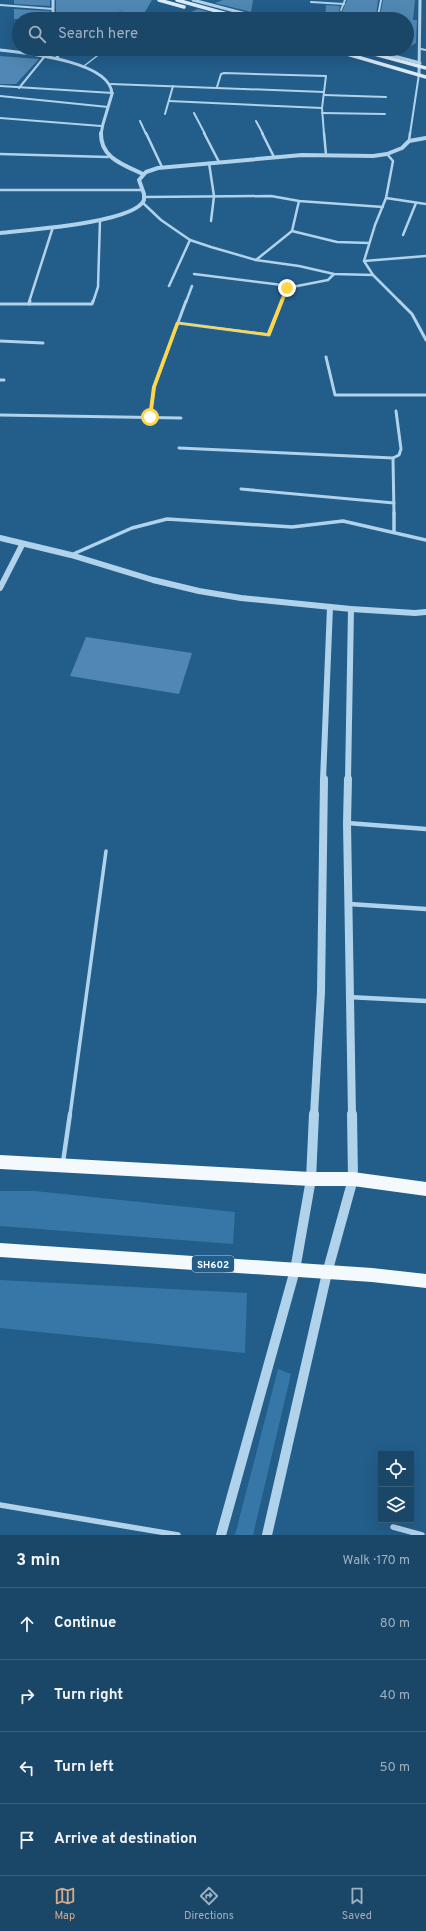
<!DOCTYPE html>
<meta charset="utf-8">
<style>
:root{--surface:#1a4668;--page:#275071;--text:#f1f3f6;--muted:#9fb1c0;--line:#385e7c;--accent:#d6ab8b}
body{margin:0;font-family:Overpass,sans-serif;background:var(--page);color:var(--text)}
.controls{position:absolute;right:12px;bottom:12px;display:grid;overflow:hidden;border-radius:0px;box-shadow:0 4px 16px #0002}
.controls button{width:36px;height:36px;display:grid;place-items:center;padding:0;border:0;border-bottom:1px solid var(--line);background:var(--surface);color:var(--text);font:20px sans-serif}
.stop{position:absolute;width:12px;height:12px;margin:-9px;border:3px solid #ffd54a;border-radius:50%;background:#fff}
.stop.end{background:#ffd54a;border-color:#fff;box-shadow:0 1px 4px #0008}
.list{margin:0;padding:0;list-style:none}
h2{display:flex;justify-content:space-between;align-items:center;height:52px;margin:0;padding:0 16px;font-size:17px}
h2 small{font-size:13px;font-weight:400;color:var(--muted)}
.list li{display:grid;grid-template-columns:26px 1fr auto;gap:12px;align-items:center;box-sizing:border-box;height:72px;padding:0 16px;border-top:1px solid var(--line)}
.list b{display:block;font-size:15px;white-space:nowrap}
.list em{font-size:13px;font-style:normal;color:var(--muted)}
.icon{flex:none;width:22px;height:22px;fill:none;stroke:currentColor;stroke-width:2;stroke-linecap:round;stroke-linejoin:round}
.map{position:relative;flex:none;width:426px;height:1535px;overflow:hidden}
.search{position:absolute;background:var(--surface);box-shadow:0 4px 16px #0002;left:12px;right:12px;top:12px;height:44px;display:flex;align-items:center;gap:10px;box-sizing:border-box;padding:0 14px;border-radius:22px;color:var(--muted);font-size:15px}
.sheet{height:340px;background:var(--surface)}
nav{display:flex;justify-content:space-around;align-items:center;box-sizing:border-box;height:56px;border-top:1px solid var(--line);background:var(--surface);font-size:11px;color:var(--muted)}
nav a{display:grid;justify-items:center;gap:2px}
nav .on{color:var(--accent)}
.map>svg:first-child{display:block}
.green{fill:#3777a7}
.building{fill:#5088b3}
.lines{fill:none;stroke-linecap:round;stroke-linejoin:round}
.service-far2{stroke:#b0d2ea;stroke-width:1.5}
.service-far1{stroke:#b0d2ea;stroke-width:3.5}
.service{stroke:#b0d2ea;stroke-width:4.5}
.minor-far5{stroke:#b0d2ea;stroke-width:2}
.minor-far4{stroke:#b0d2ea;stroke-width:2.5}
.minor-far3{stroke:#b0d2ea;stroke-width:3}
.minor-far2{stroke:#b0d2ea;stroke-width:3.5}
.minor-far1{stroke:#b0d2ea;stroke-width:4.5}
.minor{stroke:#b0d2ea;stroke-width:5.5}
.tertiary-far4{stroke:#b0d2ea;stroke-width:3}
.tertiary-far3{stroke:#b0d2ea;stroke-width:4}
.tertiary-far2{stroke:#b0d2ea;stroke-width:6}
.tertiary-far1{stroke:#b0d2ea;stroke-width:8}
.tertiary{stroke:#b0d2ea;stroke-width:10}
.secondary{stroke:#dbebf8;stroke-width:3.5}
.primary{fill:#f4f9fe;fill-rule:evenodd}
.route{fill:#ffd54a}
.labels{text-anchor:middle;stroke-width:4;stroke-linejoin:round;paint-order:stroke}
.shield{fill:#235d8a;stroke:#bdcedc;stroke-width:1}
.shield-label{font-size:10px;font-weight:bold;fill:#fff}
</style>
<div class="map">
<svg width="426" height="1535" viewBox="0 0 426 1535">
<rect width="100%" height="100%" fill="#235d8a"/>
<g class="green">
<path d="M0,1191H35L235,1212L233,1244L0,1226Z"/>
<path d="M0,1280L247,1293L245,1353L0,1328Z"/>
<path d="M278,1369L291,1374L253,1535H235Z"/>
</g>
<g class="building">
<path d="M14,0H50V6L14,4Z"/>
<path d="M56,0H152L141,19H119L122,12L120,10L114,19H56Z"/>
<path d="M223,0H253L251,12L215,3Z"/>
<path d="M347,0H378L376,16L378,18L380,16L383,0H415L413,20H417L416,43L407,48V19H325L326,5L340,6L339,11L342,12Z"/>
<path d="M14,9L50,11V19H14Z"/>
<path d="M198,9L233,19H191V12Z"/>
<path d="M0,56L39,59L16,84H0Z"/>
<path d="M86,637L192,653L179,694L70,676Z"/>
</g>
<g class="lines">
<g class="service-far2">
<path d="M116,19L120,12"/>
<path d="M84,66L97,56L99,49"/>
</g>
<path class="service-far1" d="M70,1115L106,851"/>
<path class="service" d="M63,1162L70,1114"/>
<g class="minor-far5">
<path d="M311,2L344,4"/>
<path d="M0,5L53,9"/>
<path d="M341,10L345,0"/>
<path d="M378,16L381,0"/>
<path d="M421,49L426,50"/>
<path d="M111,84L324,92"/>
<path d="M0,86L113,93"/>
<path d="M217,87L221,74L224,73L326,76L322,108L324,134"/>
<path d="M19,88L45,56"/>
<path d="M324,95L386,97"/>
<path d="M0,96L108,107"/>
<path d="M169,101L322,108"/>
<path d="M194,113L205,134"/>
<path d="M322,113L385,114"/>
<path d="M165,114L173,86"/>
<path d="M0,118L101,126"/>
<path d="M140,121L146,134"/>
<path d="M256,121L263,134"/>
<path d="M410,134L419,74"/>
</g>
<g class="minor-far4">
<path d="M146,133L162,167"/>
<path d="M204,133L219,162"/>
<path d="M262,133L274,157"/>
<path d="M324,133L326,155"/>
<path d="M409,141L410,133"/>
<path d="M0,154L108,157"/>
<path d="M209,163L214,196L211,221"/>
<path d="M0,190H142"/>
<path d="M145,197L271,196L299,201L383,207"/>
<path d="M386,198L426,204"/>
<path d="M143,203L161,220L190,240L211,247L256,260L299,266L334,274L373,275L400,302"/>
<path d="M292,231L337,242L369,243"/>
<path d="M403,235L416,203"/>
<path d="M256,260L292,231L299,201"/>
<path d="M364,261L426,256"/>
<path d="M194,274L290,286"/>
<path d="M373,275L364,261L375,225L386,198L393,161L387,154"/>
<path d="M169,286L190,240"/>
<path d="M29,302L53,227"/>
<path d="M93,302L98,287L100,220"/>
<path d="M186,302L192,286"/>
<path d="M281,302L287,288L328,280L334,274"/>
</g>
<g class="minor-far3">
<path d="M399,301L412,314L426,340"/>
<path d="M0,304H92L93,301"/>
<path d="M29,304L30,301"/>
<path d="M178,323L269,335L282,301"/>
<path d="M0,341L43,343"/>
<path d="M326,357L335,395H426"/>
<path d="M0,380H4"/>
<path d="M0,415L181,418"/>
<path d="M150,417L154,387L186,301"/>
<path d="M179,448L393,458L399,455L401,449L396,411"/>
<path d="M393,458L394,514"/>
<path d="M241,489L394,503"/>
</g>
<g class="minor-far2">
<path d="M394,513V532"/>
<path d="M71,555L132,528L167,519L292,527L343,521L426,540"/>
</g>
<g class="minor-far1">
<path d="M347,823L426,829"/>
<path d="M349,904L426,909"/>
<path d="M348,997L426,1001"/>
</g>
<g class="minor">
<path d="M0,1505L178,1535"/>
<path d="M393,1527L422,1535"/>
</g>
<g class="tertiary-far4">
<path d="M53,0V19"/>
<path d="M193,0L265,19"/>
<path d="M54,49L58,58"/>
<path d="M368,49L420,63"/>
<path d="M0,50C25,53 111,61 112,94L103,124L101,134"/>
<path d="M419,74L420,0"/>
</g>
<g class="tertiary-far3">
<path d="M101,133C100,158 124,165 143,174"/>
<path d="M0,233C25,230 135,223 144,200V194L139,180L146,172L158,168L302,155L373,156L387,154L402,148L409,141L426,138"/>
</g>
<g class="tertiary-far2">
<path d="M0,538L71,555L153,580L199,591L241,598L351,609L415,613L426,612"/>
<path d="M0,588L22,545"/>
<path d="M323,780L330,607"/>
<path d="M348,780L351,609"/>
</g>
<g class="tertiary-far1">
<path d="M348,779L347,823L352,1115"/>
<path d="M314,1115L321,992L324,779"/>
</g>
<g class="tertiary">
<path d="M221,1535L295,1270L311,1179L314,1114"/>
<path d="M267,1535L327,1273L353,1179L352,1114"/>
</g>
<g class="secondary">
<path d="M159,0L184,7"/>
<path d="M177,0L245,19"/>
<path d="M330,49L426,77"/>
<path d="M356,49L426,68"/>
</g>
<g class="primary">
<path d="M0,1155L311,1172H353L426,1182V1196L353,1186H311L0,1169Z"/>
<path d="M0,1243L372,1268L426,1274V1288L372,1282L0,1257Z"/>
</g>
</g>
<path class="route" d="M287,287L289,288L270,336L179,324L156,387L152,417L148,418L152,387L176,322L267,333L285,288Z"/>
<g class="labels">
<rect class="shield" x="192" y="1256" width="42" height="16" rx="3"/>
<g class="shield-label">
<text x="213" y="1268">SH602</text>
</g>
</g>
</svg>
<div class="controls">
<button><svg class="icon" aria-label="locate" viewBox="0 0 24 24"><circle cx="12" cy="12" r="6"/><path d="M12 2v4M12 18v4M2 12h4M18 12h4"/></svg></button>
<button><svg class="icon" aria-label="layers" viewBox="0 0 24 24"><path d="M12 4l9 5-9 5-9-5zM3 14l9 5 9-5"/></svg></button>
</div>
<div class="stop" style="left:150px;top:417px"></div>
<div class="stop end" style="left:287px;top:288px"></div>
<div class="search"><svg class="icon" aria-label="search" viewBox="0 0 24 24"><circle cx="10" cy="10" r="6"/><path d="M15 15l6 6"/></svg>Search here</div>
</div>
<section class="sheet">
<h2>3 min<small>Walk · 170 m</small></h2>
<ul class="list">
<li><svg class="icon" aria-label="ahead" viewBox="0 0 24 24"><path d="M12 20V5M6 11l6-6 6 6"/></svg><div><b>Continue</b></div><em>80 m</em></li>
<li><svg class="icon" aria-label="right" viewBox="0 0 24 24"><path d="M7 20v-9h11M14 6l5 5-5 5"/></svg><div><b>Turn right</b></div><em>40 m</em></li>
<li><svg class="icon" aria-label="left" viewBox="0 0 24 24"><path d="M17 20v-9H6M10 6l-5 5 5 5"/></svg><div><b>Turn left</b></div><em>50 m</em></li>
<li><svg class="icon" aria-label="arrive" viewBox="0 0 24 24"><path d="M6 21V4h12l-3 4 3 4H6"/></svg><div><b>Arrive at destination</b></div></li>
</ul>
</section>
<nav>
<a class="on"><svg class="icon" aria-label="map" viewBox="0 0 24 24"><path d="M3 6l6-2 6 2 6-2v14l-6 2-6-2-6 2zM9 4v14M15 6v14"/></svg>Map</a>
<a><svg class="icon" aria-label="directions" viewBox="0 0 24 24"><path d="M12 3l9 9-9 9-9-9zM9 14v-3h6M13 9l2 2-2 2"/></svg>Directions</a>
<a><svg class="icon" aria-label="saved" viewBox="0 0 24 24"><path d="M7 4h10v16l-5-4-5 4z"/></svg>Saved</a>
</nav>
